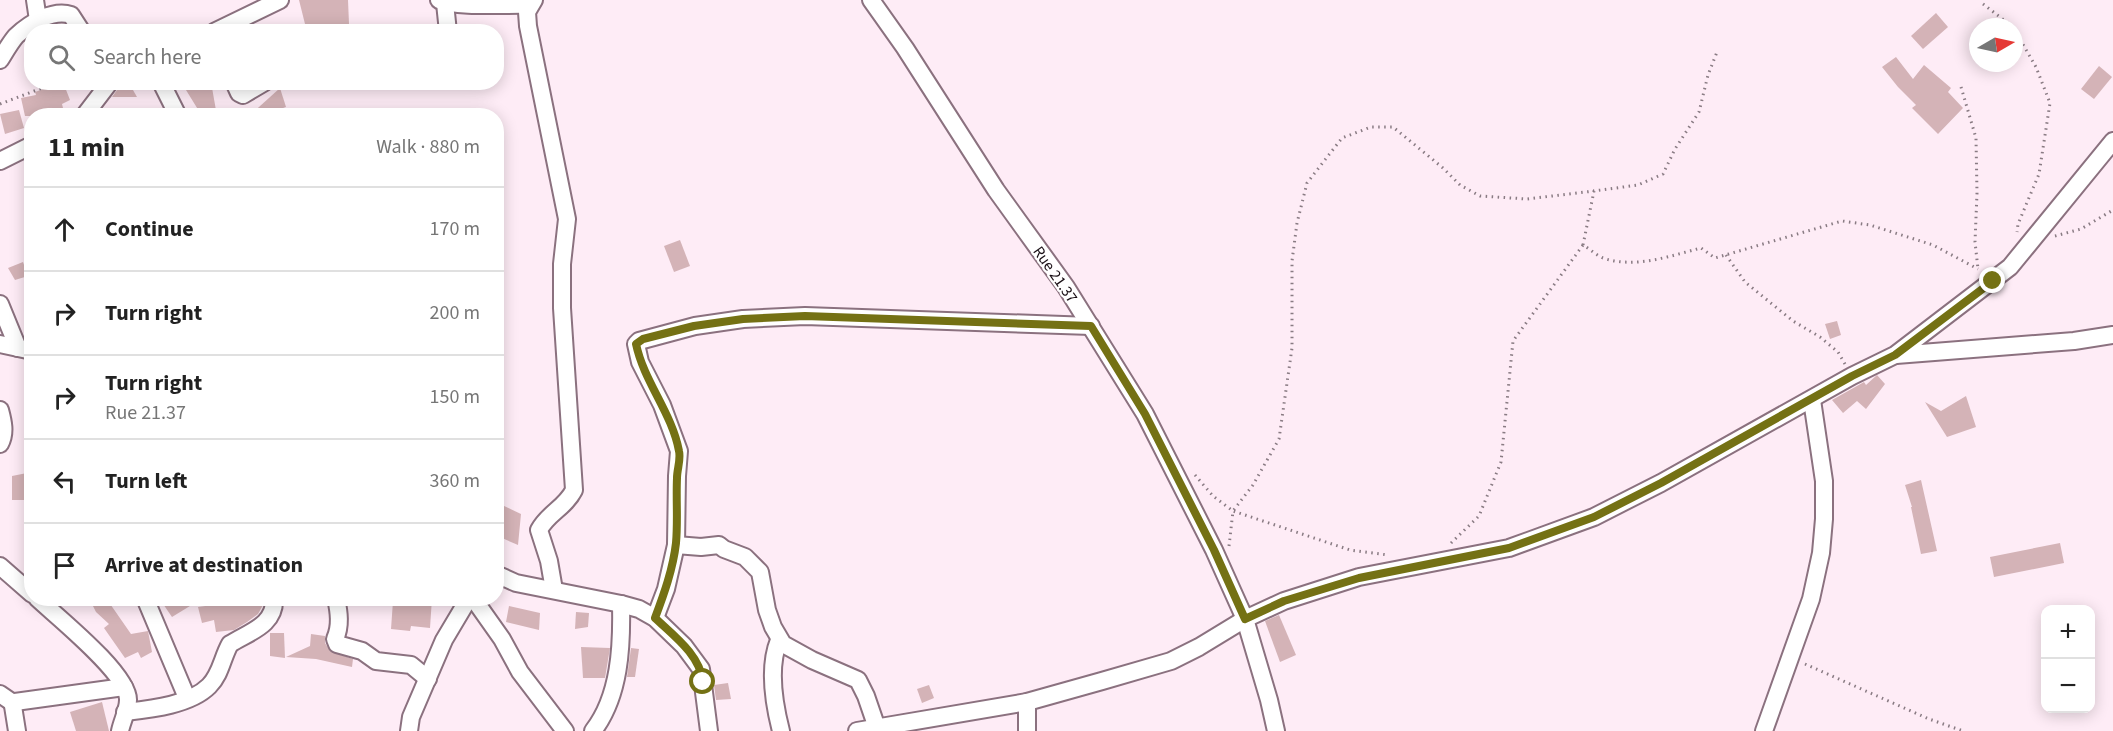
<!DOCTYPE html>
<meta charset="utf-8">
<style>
:root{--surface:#fff;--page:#f2f2f2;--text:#222;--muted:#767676;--line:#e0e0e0}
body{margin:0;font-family:"Source Sans 3",sans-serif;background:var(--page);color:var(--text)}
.controls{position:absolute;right:18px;bottom:18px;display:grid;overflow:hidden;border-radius:12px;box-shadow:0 3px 15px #0003}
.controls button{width:54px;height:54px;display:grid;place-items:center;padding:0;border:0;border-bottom:2px solid var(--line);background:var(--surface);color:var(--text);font:30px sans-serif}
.compass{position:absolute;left:1969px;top:18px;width:54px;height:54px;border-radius:50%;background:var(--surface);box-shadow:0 3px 15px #0003;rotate:81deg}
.stop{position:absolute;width:18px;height:18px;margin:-14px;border:4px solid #747114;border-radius:50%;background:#fff}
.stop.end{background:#747114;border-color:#fff;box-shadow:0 2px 6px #0008}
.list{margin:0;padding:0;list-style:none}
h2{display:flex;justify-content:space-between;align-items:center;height:78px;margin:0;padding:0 24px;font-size:26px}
h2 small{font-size:20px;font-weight:400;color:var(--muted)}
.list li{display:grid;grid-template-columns:39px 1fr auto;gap:18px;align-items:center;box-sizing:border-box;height:84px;padding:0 24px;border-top:2px solid var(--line)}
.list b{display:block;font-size:22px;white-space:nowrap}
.list p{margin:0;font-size:20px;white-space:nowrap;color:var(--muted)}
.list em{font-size:20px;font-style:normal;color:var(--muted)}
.icon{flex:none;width:33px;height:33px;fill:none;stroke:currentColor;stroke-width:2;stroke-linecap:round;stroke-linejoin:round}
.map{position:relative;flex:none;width:2113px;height:731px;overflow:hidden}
.search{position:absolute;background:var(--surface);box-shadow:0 3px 15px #0003;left:24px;top:24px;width:480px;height:66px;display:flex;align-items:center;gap:15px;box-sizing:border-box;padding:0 21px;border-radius:24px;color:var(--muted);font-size:22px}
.panel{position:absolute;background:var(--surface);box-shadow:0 3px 15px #0003;left:24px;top:108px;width:480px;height:498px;border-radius:24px}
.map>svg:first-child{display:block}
.building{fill:#d4b3b7}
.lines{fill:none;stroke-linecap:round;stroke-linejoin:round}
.minor-casing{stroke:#8b717f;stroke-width:20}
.path{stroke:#897b83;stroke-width:3;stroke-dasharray:1.5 4.5;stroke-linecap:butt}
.minor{stroke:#fff;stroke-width:16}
.route{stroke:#747114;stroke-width:8}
.labels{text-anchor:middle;stroke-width:4.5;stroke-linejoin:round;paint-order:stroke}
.street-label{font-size:16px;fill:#180e14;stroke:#fff}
</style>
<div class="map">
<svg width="2113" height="731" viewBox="0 0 2113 731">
<rect width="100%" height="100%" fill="#feecf6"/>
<g class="building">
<path d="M299,0H348L349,24L307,32Z"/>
<path d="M1936,13L1948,27L1923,49L1911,36Z"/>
<path d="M1896,57L1913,79L1924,65L1951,88L1948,92L1963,108L1938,134L1912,108L1916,105L1898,87L1882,67Z"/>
<path d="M2099,66L2112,77L2094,99L2081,89Z"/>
<path d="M63,82L70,100L62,104L65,116H25L21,98L36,95L35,92Z"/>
<path d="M185,82H211L217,116H202L186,90L188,89Z"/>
<path d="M129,83L137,97H112L117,90Z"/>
<path d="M280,88L286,107L260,116H249Z"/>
<path d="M19,110L24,128L5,134L0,114Z"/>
<path d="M680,240L690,266L674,272L664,246Z"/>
<path d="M23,262L28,276L15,280L8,268Z"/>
<path d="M1837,321L1841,335L1830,339L1825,324Z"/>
<path d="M1877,375L1885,384L1866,409L1857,401L1843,413L1832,400L1864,382L1866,385Z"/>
<path d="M1966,396L1976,427L1947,437L1925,402L1941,411Z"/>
<path d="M32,472V500H12V476Z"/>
<path d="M1921,480L1937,551L1921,554L1911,507H1912L1905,485Z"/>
<path d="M502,505L521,514L518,545L502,538L504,532Z"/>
<path d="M2060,543L2064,563L1994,577L1990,557Z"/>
<path d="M89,598H106L131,634L148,631L152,652L141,658L138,652L125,658L104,628L109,624L96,612Z"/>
<path d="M159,598H203L172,617Z"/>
<path d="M226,598H242L243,604L263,602V605L258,614L247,622L234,630L216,632L214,620L202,623L198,607L227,603Z"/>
<path d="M418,598H432L430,628L411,626L410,631L391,629L393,601L418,605Z"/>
<path d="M509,606L540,613L539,630L506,622Z"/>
<path d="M576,612L589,613L588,627L575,629Z"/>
<path d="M1279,615L1296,655L1280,662L1265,621Z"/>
<path d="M270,633H284L285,658L270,656Z"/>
<path d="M311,634L325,636V643L330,651L353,659L352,667L316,659L286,657L310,646Z"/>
<path d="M581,647L610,648L605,678H583Z"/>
<path d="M631,648L639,649L635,677H627Z"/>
<path d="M728,683L731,699L716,700L714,685Z"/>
<path d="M929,685L934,698L922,703L917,689Z"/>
<path d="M102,702L109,731H76L70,712Z"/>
</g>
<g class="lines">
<g class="minor-casing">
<g id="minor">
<path d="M35,0L38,20"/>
<path d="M439,0C457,8 508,4 530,5"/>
<path d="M534,0L527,12L528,26L567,219L562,264V308L574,490C565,508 548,513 539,530L549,561L554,590"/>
<path d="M871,0L905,48L996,190L1066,287L1145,414L1214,550L1245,619L1269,700L1276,731"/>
<path d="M445,3L448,32"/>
<path d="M214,32L280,0"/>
<path d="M0,60C5,52 10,43 16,36C30,23 53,9 71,15L82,32"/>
<path d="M161,82L178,116"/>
<path d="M234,82L239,93L243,95L265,82"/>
<path d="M84,116L110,82"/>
<path d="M0,161L32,145"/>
<path d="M0,304L18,348"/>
<path d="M0,344L32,351"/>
<path d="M1896,355L2074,341L2113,335"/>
<path d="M0,410C3,421 6,433 0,444"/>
<path d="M676,545L701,547L719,545L724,549L745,557L760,572L767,610L773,627L783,644L812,660L858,680L866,696L877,728"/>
<path d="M0,566L32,594"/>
<path d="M496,574L516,583L621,604L639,609L655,618L684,646L701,669L709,731"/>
<path d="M37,598C56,616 129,674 128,700C128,710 122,721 120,731"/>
<path d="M145,598L187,698"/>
<path d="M336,598C339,612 341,626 335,639L337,644L362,651L376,661L411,665L428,679"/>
<path d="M473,598L502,639L520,672L565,731"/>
<path d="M655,618L666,589L676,545L677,476L679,451L662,405L640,362L636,344L639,341L695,326L743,319L805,316L1091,326"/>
<path d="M779,640C768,667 774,704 781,731"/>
<path d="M0,694L13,703"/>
<path d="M1027,702V731"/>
<path d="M125,712C151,709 190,705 209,686C221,674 222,658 230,644C249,632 276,625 274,598"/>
<path d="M17,731L13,706L15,702L124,687"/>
<path d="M409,731L411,717L444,640L469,598"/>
<path d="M593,731C620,696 622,646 621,604"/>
<path d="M857,731L1027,702L1102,681L1171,661L1199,647L1245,619L1284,601L1359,577L1509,548L1594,517L1661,483L1852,376L1895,355L2010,267L2113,141"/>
<path d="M1764,731L1811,599L1821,553L1824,519V481L1812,400"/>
</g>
</g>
<g class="path">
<path d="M1983,4L2013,27"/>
<path d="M2014,29L2036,67L2050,103L2039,174L2018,224L2017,232"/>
<path d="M1961,87L1976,138L1977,193L1975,242L1978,269"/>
<path d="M0,104L58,82"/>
<path d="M392,116L400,115"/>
<path d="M2055,236L2081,229L2113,210"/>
<path d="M1583,245L1594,191L1638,185L1663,174L1675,149L1699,112L1708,75L1717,52"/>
<path d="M1726,255L1745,282L1793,321L1820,337L1838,352L1845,364"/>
<path d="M1195,475L1213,496L1233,511L1253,485L1279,439L1292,348V261L1297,223L1307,183L1342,138L1371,127H1393L1443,168L1460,185L1480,196L1527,199L1594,191"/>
<path d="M1451,543L1479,516L1501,462L1513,341L1583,245C1590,249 1596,255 1603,258C1635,269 1670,256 1701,248L1715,258L1842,221L1870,225L1933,245L1978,269"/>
<path d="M1229,546L1233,511L1350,550L1388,555"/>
<path d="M1805,664L1929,719L1963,731"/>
</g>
<use href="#minor" class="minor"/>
</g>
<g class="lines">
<path class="route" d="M703,682C700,655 674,636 655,618C664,594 673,569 676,543C678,521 676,500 677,478C677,469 681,460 679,451C672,413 644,382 636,344L643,339L694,326L743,319L805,316L1091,326L1145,414L1214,550L1245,619L1284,601L1359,578L1509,548L1594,517L1661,483L1852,376L1895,355L1993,281"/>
</g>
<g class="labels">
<g class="street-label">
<text transform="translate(1056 274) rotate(55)" y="6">Rue 21.37</text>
</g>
</g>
</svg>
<div class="controls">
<button>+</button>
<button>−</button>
</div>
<svg class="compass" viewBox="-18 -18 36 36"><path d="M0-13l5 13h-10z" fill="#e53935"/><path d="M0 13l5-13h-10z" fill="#767676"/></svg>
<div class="stop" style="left:703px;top:682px"></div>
<div class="stop end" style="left:1993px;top:281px"></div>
<div class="search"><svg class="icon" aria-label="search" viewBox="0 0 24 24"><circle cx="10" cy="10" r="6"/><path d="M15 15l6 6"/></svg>Search here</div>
<section class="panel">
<h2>11 min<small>Walk · 880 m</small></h2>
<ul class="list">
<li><svg class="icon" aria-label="ahead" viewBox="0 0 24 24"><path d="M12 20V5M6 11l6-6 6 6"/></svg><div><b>Continue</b></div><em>170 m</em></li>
<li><svg class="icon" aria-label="right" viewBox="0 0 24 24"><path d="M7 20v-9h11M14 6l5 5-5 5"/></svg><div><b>Turn right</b></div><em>200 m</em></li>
<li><svg class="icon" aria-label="right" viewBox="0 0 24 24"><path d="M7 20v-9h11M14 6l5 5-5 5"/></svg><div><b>Turn right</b><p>Rue 21.37</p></div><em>150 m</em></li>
<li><svg class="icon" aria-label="left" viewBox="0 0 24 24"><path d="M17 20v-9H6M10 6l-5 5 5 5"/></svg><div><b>Turn left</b></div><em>360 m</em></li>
<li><svg class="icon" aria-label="arrive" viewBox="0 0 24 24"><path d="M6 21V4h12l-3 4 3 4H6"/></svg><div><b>Arrive at destination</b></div></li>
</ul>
</section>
</div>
